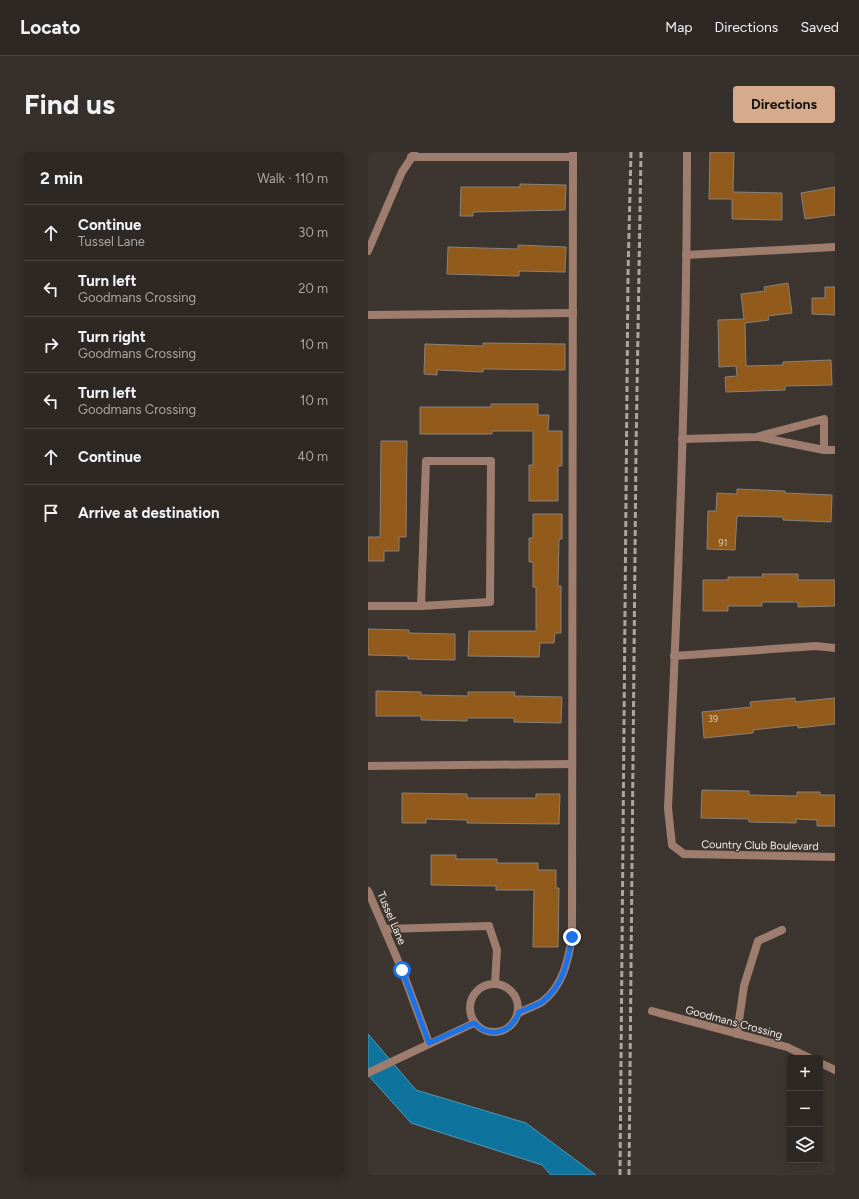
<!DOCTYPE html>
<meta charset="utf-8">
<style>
:root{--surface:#2e2824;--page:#36302c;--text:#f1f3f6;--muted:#a7a6a6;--line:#494441;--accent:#d6ab8b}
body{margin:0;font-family:Figtree,sans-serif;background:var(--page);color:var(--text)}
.controls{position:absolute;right:12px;bottom:12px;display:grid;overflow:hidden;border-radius:4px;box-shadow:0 2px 10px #0003}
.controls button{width:36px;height:36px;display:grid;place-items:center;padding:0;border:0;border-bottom:1px solid var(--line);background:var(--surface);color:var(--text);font:20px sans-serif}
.stop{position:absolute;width:12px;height:12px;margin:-9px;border:3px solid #1a73e8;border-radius:50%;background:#fff}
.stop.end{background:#1a73e8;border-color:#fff;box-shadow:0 1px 4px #0008}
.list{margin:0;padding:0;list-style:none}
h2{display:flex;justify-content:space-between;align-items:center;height:52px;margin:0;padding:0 16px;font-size:17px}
h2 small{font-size:13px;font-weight:400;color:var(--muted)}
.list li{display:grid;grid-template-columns:26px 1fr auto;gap:12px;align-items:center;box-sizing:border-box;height:56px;padding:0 16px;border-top:1px solid var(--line)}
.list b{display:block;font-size:15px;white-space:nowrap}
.list p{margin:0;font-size:13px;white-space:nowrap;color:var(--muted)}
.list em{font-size:13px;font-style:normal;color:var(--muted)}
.icon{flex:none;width:22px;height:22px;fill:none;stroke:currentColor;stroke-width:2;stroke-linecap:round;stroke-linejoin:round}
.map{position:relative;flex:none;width:467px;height:1023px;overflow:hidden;border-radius:4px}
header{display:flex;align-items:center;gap:24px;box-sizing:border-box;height:56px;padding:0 20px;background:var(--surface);border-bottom:1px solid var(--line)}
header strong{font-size:19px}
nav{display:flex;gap:22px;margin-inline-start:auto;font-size:14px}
.intro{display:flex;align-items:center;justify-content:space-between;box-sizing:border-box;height:96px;padding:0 24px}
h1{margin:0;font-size:28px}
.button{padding:10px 18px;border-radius:4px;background:var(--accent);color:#111;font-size:14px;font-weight:700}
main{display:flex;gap:24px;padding:0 24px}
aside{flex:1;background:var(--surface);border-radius:4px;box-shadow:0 2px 10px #0003}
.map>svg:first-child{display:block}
.water{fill:#0f749d;stroke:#5398b4}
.building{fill:#925b1b;stroke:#89817a}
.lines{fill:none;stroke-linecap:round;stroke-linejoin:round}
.lane{stroke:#9e7d6e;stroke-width:8}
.street{stroke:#9e7d6e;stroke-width:8}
.rail{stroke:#aba5a1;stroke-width:3;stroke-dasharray:6 3;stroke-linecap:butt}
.route{stroke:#1a73e8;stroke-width:5}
.labels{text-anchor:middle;stroke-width:3;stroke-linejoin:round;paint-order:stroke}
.number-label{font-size:9px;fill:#d9c8b6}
.street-label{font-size:11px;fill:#f1ece9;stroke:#3d3630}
</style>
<header>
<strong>Locato</strong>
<nav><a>Map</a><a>Directions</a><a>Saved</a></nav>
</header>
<div class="intro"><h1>Find us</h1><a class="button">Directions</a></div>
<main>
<aside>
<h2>2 min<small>Walk · 110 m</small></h2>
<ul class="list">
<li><svg class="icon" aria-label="ahead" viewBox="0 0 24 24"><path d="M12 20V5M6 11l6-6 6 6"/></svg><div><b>Continue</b><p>Tussel Lane</p></div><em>30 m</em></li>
<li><svg class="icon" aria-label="left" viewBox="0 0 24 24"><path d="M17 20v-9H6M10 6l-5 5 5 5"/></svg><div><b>Turn left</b><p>Goodmans Crossing</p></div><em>20 m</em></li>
<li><svg class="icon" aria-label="right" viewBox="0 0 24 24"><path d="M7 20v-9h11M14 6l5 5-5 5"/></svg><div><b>Turn right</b><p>Goodmans Crossing</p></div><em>10 m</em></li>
<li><svg class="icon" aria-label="left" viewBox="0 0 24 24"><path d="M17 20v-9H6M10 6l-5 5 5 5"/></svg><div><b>Turn left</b><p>Goodmans Crossing</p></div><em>10 m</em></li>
<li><svg class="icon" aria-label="ahead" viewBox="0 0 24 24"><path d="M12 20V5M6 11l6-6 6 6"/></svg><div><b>Continue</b></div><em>40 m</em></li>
<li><svg class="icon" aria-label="arrive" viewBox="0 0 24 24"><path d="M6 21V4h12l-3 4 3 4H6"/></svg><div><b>Arrive at destination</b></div></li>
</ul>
</aside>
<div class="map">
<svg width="467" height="1023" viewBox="0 0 467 1023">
<rect width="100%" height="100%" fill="#3d3630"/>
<path class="water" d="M0,882L48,938L158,971L228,1023H183L174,1013L43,971L0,923Z"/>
<g class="building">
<path d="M342,0H366L365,40L414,41V68L364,67V47H341Z"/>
<path d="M152,32L198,33L197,58L105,60V64H92L93,35H152Z"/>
<path d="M467,35V63L437,67L433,41Z"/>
<path d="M150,93L198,95L197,120L151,119V124L79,122L80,95L150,97Z"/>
<path d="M420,131L424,161L400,164L401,168L377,171L378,214L415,213V210L463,208L464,233L417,234V238L358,240L357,225L369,224L368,214L351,215L350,168L376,167L373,142L397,139L396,135Z"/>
<path d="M457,135H467V163L444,162V146H457Z"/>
<path d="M115,191L197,192V218L115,217V220L69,218V223L56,222L57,192L115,194Z"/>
<path d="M123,252H170V263H181L180,279H194V314H190V349H161V313H165V279H124V282H52V255H123Z"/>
<path d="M13,289H39L38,385H31V399H16V409H0V385H12Z"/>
<path d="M369,337L417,339V341L464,343L463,370L415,368V365L369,364L367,398L339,397L340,359H348L349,341L369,342Z"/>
<path d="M165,362H194V387H191L190,434H193V481H187L186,491H172L171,505L100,504L101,479H168V435H165V410H161V386H165Z"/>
<path d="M394,422H430V428H467V454L430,455V450H394V454H360V459H335V428H360V425H395Z"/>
<path d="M0,477L41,478V481L87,482V508L40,507V504L0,503Z"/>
<path d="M8,539L53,540V543L100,544V540H147L146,544L194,545L193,571L146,570V566H99V569L53,568V564H8Z"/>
<path d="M427,546V550L467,546V572L430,576V573L385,578V581L336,586L334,560L383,555L382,550Z"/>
<path d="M334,638L381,639V643L429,644V640H452V643H467V674H449V668L428,667V671L381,670V667L333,666Z"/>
<path d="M34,641L99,642V646H168V642H192L191,672L99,671V668L58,667V671H34Z"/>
<path d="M63,703H88V707H129V711H170V718H188V736H191L190,795H165L166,738H128V734L63,733Z"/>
</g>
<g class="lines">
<g class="lane">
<path d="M318,103L467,95"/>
<path d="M391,285L456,298H467"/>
<path d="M314,287L388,285L456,267V298"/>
<path d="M306,504L448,494L467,496"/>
<path d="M316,702L304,693L300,656C310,438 319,219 319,0"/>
<path d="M121,774L129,798L127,832"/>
<path d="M151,861C158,857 167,854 174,850C195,834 200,809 204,785L205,0"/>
<path d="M369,882L376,834L390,789L414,778"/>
</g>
<g class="street">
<path d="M43,5H205"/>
<path d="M0,99L34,20L46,2"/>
<path d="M0,163L205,161"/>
<path d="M58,309H123L122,450L53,454Z"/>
<path d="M0,454H53"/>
<path d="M0,614L204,612"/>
<path d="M316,702L467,705"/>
<path d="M0,739L34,818L61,891"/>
<path d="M17,777L121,774"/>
<circle cx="126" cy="856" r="24"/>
<path d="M284,859L419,895L442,906"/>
<path d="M452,911L467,918"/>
<path d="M0,921L106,871"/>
</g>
<g class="rail">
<path d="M252,1023L260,122L263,0"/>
<path d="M261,1023L268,299L273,0"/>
</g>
</g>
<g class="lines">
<path class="route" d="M34,818L61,891L106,871C122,887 143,881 151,860C158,857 167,854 174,850C195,834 200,809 204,785"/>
</g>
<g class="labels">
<g class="number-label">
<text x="355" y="394">91</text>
<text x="345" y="570">39</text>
</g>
<g class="street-label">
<text transform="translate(392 693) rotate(1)" y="4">Country Club Boulevard</text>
<text transform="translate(24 766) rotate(67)" y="4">Tussel Lane</text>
<text transform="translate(366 870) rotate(15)" y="4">Goodmans Crossing</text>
</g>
</g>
</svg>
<div class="controls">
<button>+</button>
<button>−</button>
<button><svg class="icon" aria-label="layers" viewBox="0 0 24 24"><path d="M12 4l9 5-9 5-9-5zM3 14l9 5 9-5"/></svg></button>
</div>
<div class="stop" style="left:34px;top:818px"></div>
<div class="stop end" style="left:204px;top:785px"></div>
</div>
</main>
